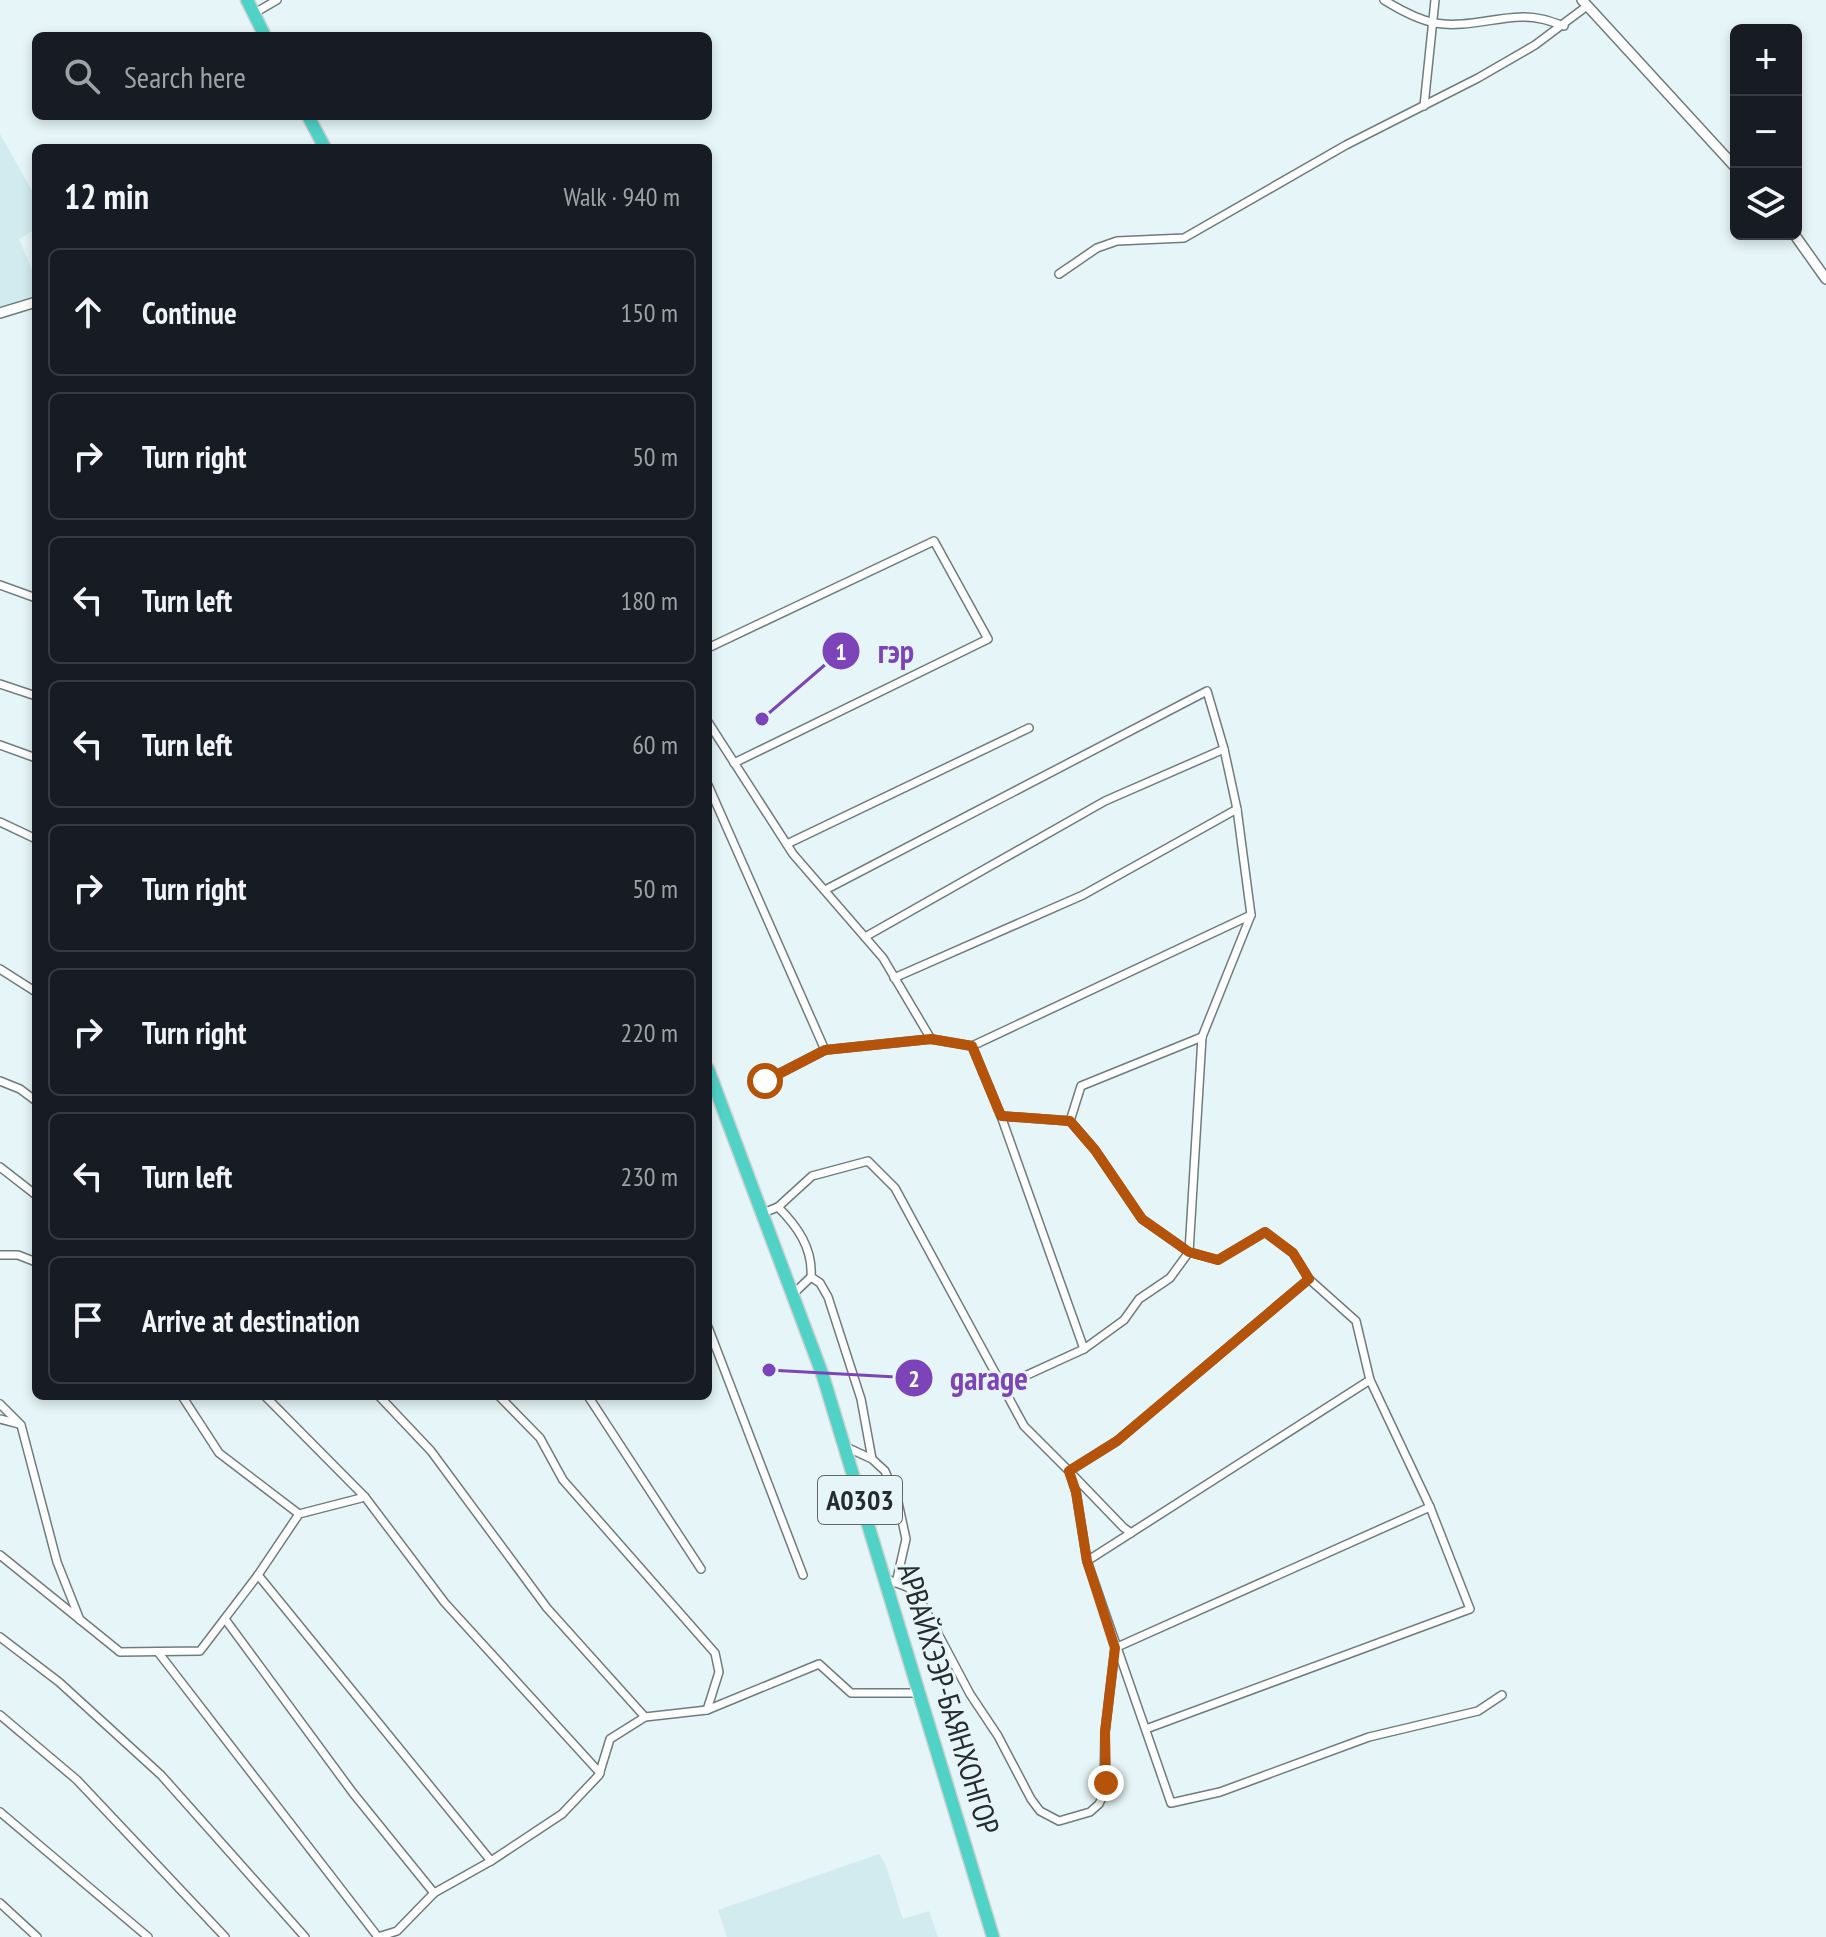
<!DOCTYPE html>
<meta charset="utf-8">
<style>
:root{--surface:#171b24;--page:#20242c;--text:#f1f3f6;--muted:#9ea1a6;--line:#363941}
body{margin:0;font-family:"PT Sans Narrow",sans-serif;background:var(--page);color:var(--text)}
.controls{position:absolute;right:24px;top:24px;display:grid;overflow:hidden;border-radius:12px;box-shadow:0 4px 12px #0003}
.controls button{width:72px;height:72px;display:grid;place-items:center;padding:0;border:0;border-bottom:2px solid var(--line);background:var(--surface);color:var(--text);font:40px sans-serif}
.stop{position:absolute;width:24px;height:24px;margin:-18px;border:6px solid #b45309;border-radius:50%;background:#fff}
.stop.end{background:#b45309;border-color:#fff;box-shadow:0 2px 8px #0008}
.list{margin:0;padding:0;list-style:none}
h2{display:flex;justify-content:space-between;align-items:center;height:104px;margin:0;padding:0 32px;font-size:34px}
h2 small{font-size:26px;font-weight:400;color:var(--muted)}
.list li{display:grid;grid-template-columns:52px 1fr auto;gap:24px;align-items:center;box-sizing:border-box;height:128px;margin:0 16px 16px;padding:0 16px;border:2px solid var(--line);border-radius:12px}
.list b{display:block;font-size:30px;white-space:nowrap}
.list em{font-size:26px;font-style:normal;color:var(--muted)}
.icon{flex:none;width:44px;height:44px;fill:none;stroke:currentColor;stroke-width:2;stroke-linecap:round;stroke-linejoin:round}
.map{position:relative;flex:none;width:1826px;height:1937px;overflow:hidden}
.search{position:absolute;background:var(--surface);box-shadow:0 4px 12px #0003;left:32px;top:32px;width:680px;height:88px;display:flex;align-items:center;gap:20px;box-sizing:border-box;padding:0 28px;border-radius:12px;color:var(--muted);font-size:30px}
.panel{position:absolute;background:var(--surface);box-shadow:0 4px 12px #0003;left:32px;top:144px;width:680px;height:1256px;border-radius:12px}
.map>svg:first-child{display:block}
.built{fill:#d2ebee}
.lines{fill:none;stroke-linecap:round;stroke-linejoin:round}
.minor-casing{stroke:#6e7c7d;stroke-width:10}
.tertiary-casing{stroke:#6e7c7d;stroke-width:12}
.trunk-casing{stroke:#cfd1d1;stroke-width:15}
.minor{stroke:#fff;stroke-width:7}
.tertiary{stroke:#fff;stroke-width:9}
.trunk{stroke:#50d2c6;stroke-width:12}
.route{stroke:#b45309;stroke-width:10}
.labels{text-anchor:middle;stroke-width:6;stroke-linejoin:round;paint-order:stroke}
.shield{fill:#e6f5f7;stroke:#60686a;stroke-width:2}
.shield-label{font-size:28px;font-weight:bold;fill:#262c2d}
.street-label{font-size:30px;fill:#262c2d;stroke:#e6f5f7}
.leader{fill:none;stroke:#7d44ba;stroke-width:3}
.callout-dot{fill:#7d44ba;stroke:#e6f5f7;stroke-width:3}
.mark-label{font-size:24px;text-anchor:middle;font-weight:bold;fill:#fff}
.callout-label{font-size:32px;text-anchor:middle;font-weight:bold;fill:#7d44ba;stroke:#e6f5f7;stroke-width:6;stroke-linejoin:round;paint-order:stroke}
</style>
<div class="map">
<svg width="1826" height="1937" viewBox="0 0 1826 1937">
<rect width="100%" height="100%" fill="#e6f5f7"/>
<g class="built">
<path d="M0,134L36,198V229L19,239L36,279V295L0,307Z"/>
<path d="M879,1854L885,1863L903,1919L929,1911L938,1937H727L718,1910Z"/>
</g>
<g class="lines">
<g class="minor-casing">
<g id="minor">
<path d="M1384,0C1400,10 1416,19 1435,23C1464,28 1492,18 1521,17C1536,16 1550,21 1564,26"/>
<path d="M253,14L277,0"/>
<path d="M1424,106L1435,0"/>
<path d="M1059,274L1097,248L1117,241L1184,238L1346,145L1478,78L1535,45L1587,6"/>
<path d="M0,585L36,598"/>
<path d="M708,648L934,541L988,639L734,763"/>
<path d="M0,684L36,696"/>
<path d="M708,722L793,854L883,958L931,1039"/>
<path d="M0,745L36,758"/>
<path d="M708,785L825,1050"/>
<path d="M0,822L36,839"/>
<path d="M787,844L1029,728"/>
<path d="M825,890L1207,691L1224,749L1237,809L1251,915L1202,1037L1189,1252L1170,1278L1139,1299L1124,1320L1084,1349L1003,1386"/>
<path d="M865,937L1105,801L1224,749"/>
<path d="M0,969L36,992"/>
<path d="M894,978L1083,895L1237,809"/>
<path d="M972,1046L1251,915"/>
<path d="M0,1081L20,1089L36,1101"/>
<path d="M765,1081L825,1050L931,1039L972,1046L1001,1116L1084,1349"/>
<path d="M1001,1116L1070,1121L1095,1150L1142,1219L1189,1252L1218,1260L1265,1232L1293,1253L1309,1279L1356,1321L1370,1380L1430,1507L1470,1609L1146,1729"/>
<path d="M1070,1121L1081,1086L1202,1037"/>
<path d="M0,1167L36,1195"/>
<path d="M778,1207L812,1176L868,1161L895,1188L1024,1426L1069,1471L1076,1492L1087,1561L1171,1803L1220,1792L1369,1737L1478,1711L1502,1695"/>
<path d="M763,1213L778,1207C797,1226 813,1248 811,1277L792,1295"/>
<path d="M0,1255H18L36,1262"/>
<path d="M811,1277L820,1283L828,1297L861,1399L872,1459"/>
<path d="M708,1327L803,1575"/>
<path d="M182,1396L219,1453L299,1514"/>
<path d="M265,1396L365,1497L445,1603L600,1773"/>
<path d="M379,1396L431,1451L547,1608L645,1717"/>
<path d="M499,1396L540,1438L563,1480L715,1653L719,1672L707,1710"/>
<path d="M588,1396L701,1569"/>
<path d="M0,1404L21,1425L57,1562L80,1620"/>
<path d="M0,1419L19,1424"/>
<path d="M844,1446L872,1459L885,1471L898,1502L906,1539L896,1583"/>
<path d="M1131,1533L1123,1527L1069,1471L1117,1441L1309,1279"/>
<path d="M0,1555L120,1652L200,1651L258,1575L299,1514L365,1497"/>
<path d="M1087,1561L1370,1380"/>
<path d="M258,1575L491,1861"/>
<path d="M884,1578L907,1587L918,1596L970,1694L998,1736L1031,1799L1040,1811L1059,1821L1090,1812L1099,1804L1104,1793L1105,1732L1115,1648L1430,1507"/>
<path d="M225,1619L353,1793L434,1893"/>
<path d="M0,1637L59,1682L161,1775L305,1937"/>
<path d="M158,1652L378,1937"/>
<path d="M0,1715L77,1780L225,1937"/>
<path d="M0,1812L148,1937"/>
<path d="M0,1903L37,1937"/>
<path d="M378,1937L397,1931L434,1893L491,1861L562,1814L599,1775L610,1739L645,1717L707,1710L819,1664L851,1693H919"/>
</g>
</g>
<g class="tertiary-casing">
<g id="tertiary">
<path d="M1582,0L1736,168"/>
<path d="M1794,234L1826,279"/>
<path d="M0,313L36,302"/>
</g>
</g>
<g class="trunk-casing">
<g id="trunk">
<path d="M247,0L265,36"/>
<path d="M308,116L325,148"/>
<path d="M708,1069L823,1376L993,1937"/>
</g>
</g>
<use href="#minor" class="minor"/>
<use href="#tertiary" class="tertiary"/>
<use href="#trunk" class="trunk"/>
</g>
<g class="lines">
<path class="route" d="M765,1081L825,1050L931,1039L972,1046L1001,1116L1070,1121L1095,1150L1142,1219L1189,1252L1218,1260L1265,1232L1293,1253L1309,1279L1117,1441L1069,1471L1076,1492L1087,1561L1115,1648L1105,1732L1106,1783"/>
</g>
<g class="labels">
<rect class="shield" x="818" y="1476" width="84" height="48" rx="6"/>
<g class="shield-label">
<text x="860" y="1510">A0303</text>
</g>
<g class="street-label">
<text transform="translate(948 1699) rotate(73)" y="10">АРВАЙХЭЭР-БАЯНХОНГОР</text>
</g>
</g>
<path class="leader" d="M762 719L841 651M769 1370L914 1378"/>
<g class="callout-dot">
<circle cx="762" cy="719" r="8"/>
<circle cx="769" cy="1370" r="8"/>
<circle cx="841" cy="651" r="20"/>
<circle cx="914" cy="1378" r="20"/>
</g>
<g class="mark-label">
<text x="841" y="660">1</text>
<text x="914" y="1387">2</text>
</g>
<g class="callout-label">
<text x="896" y="663">гэр</text>
<text x="989" y="1390">garage</text>
</g>
</svg>
<div class="controls">
<button>+</button>
<button>−</button>
<button><svg class="icon" aria-label="layers" viewBox="0 0 24 24"><path d="M12 4l9 5-9 5-9-5zM3 14l9 5 9-5"/></svg></button>
</div>
<div class="stop" style="left:765px;top:1081px"></div>
<div class="stop end" style="left:1106px;top:1783px"></div>
<div class="search"><svg class="icon" aria-label="search" viewBox="0 0 24 24"><circle cx="10" cy="10" r="6"/><path d="M15 15l6 6"/></svg>Search here</div>
<section class="panel">
<h2>12 min<small>Walk · 940 m</small></h2>
<ul class="list">
<li><svg class="icon" aria-label="ahead" viewBox="0 0 24 24"><path d="M12 20V5M6 11l6-6 6 6"/></svg><div><b>Continue</b></div><em>150 m</em></li>
<li><svg class="icon" aria-label="right" viewBox="0 0 24 24"><path d="M7 20v-9h11M14 6l5 5-5 5"/></svg><div><b>Turn right</b></div><em>50 m</em></li>
<li><svg class="icon" aria-label="left" viewBox="0 0 24 24"><path d="M17 20v-9H6M10 6l-5 5 5 5"/></svg><div><b>Turn left</b></div><em>180 m</em></li>
<li><svg class="icon" aria-label="left" viewBox="0 0 24 24"><path d="M17 20v-9H6M10 6l-5 5 5 5"/></svg><div><b>Turn left</b></div><em>60 m</em></li>
<li><svg class="icon" aria-label="right" viewBox="0 0 24 24"><path d="M7 20v-9h11M14 6l5 5-5 5"/></svg><div><b>Turn right</b></div><em>50 m</em></li>
<li><svg class="icon" aria-label="right" viewBox="0 0 24 24"><path d="M7 20v-9h11M14 6l5 5-5 5"/></svg><div><b>Turn right</b></div><em>220 m</em></li>
<li><svg class="icon" aria-label="left" viewBox="0 0 24 24"><path d="M17 20v-9H6M10 6l-5 5 5 5"/></svg><div><b>Turn left</b></div><em>230 m</em></li>
<li><svg class="icon" aria-label="arrive" viewBox="0 0 24 24"><path d="M6 21V4h12l-3 4 3 4H6"/></svg><div><b>Arrive at destination</b></div></li>
</ul>
</section>
</div>
